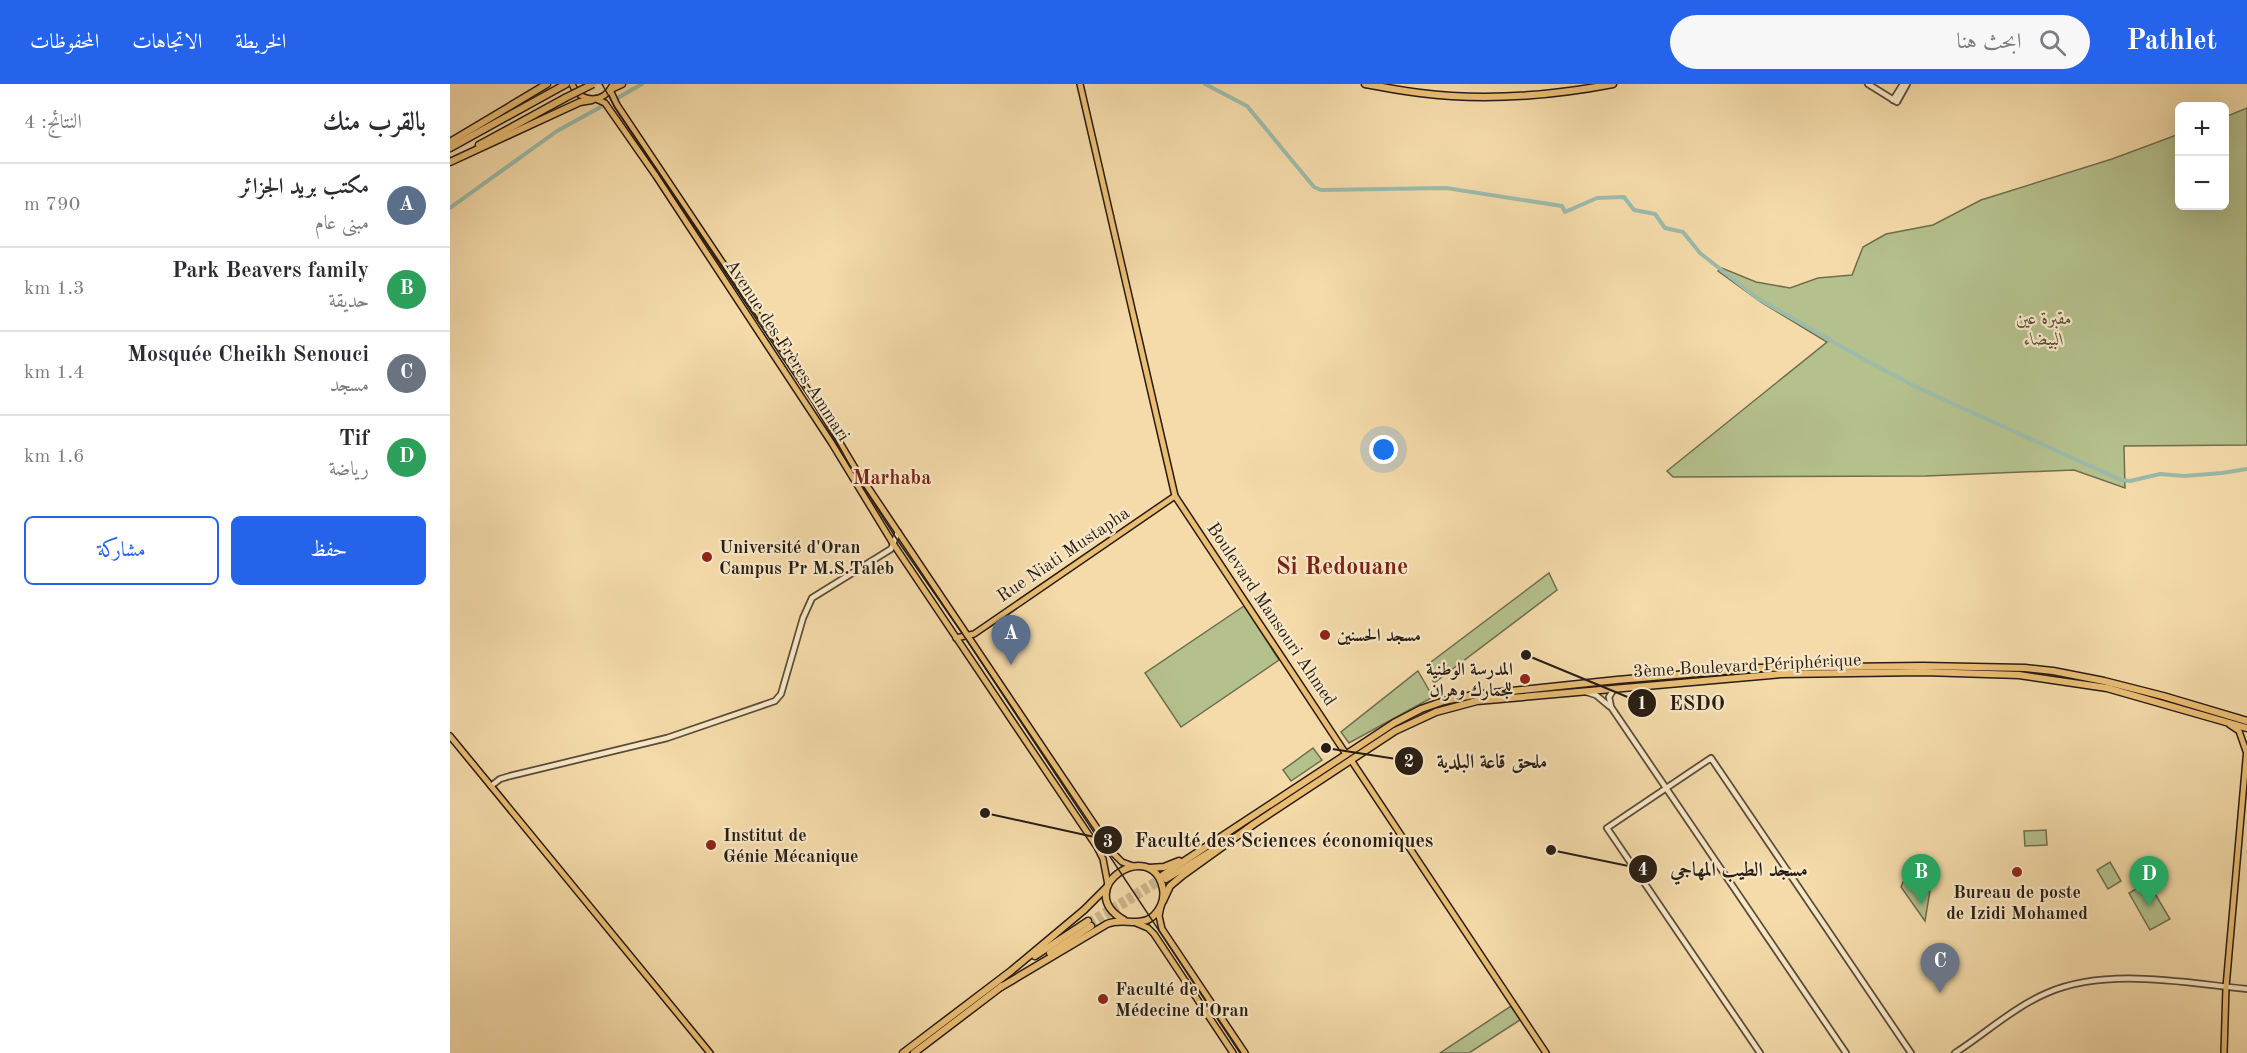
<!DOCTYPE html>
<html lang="ar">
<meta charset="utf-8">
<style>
:root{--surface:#fff;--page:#f7f7f7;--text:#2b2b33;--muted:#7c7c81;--line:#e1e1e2;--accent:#2563eb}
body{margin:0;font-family:"Old Standard TT",Amiri,serif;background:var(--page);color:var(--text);direction:rtl}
.controls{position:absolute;right:18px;top:18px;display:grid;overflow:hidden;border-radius:9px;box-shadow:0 6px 24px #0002}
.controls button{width:54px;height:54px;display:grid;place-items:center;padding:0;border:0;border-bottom:2px solid var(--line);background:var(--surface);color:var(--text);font:30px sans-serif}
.you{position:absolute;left:934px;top:366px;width:21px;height:21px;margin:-15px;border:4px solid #fff;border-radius:50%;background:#1a73e8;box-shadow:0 0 0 9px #1a73e833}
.badge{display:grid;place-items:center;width:39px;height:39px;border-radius:50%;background:var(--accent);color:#fff;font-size:20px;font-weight:700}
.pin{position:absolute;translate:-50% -50px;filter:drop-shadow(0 2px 3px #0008)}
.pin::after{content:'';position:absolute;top:32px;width:21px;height:18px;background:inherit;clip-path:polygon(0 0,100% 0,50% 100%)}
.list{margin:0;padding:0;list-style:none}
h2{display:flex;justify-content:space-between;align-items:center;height:78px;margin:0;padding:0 24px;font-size:26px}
h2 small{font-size:20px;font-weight:400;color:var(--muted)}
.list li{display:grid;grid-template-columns:39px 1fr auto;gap:18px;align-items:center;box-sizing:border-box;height:84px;padding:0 24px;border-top:2px solid var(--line)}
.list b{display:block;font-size:22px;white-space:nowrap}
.list p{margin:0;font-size:20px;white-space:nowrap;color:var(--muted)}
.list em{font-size:20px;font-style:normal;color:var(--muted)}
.actions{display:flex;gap:12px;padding:18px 24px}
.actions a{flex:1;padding:14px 0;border:2px solid var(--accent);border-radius:9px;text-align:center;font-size:21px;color:var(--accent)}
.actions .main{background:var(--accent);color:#fff}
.icon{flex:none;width:33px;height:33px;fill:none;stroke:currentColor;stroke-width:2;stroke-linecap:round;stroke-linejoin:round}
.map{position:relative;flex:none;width:1797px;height:969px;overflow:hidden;direction:ltr}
header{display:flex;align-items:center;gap:36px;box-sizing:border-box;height:84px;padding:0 30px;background:var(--accent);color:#fff}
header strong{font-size:28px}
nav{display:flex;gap:33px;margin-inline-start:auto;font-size:21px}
.search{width:420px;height:54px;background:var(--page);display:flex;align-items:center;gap:15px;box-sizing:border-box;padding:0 21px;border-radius:33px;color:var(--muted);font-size:22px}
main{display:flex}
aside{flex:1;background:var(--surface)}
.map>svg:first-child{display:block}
.green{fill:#b5c18d;stroke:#6e6e50;stroke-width:1.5}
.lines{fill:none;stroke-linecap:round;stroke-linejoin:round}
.canal{stroke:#9cbbaa;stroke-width:4}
.highway-tunnel{stroke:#ccb58c;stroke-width:6;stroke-dasharray:6 3;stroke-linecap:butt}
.minor-casing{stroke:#5a4c39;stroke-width:8}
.major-casing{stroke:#271c13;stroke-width:8}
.highway-casing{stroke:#271c13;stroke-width:9}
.minor{stroke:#f8e8c8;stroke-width:4.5}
.major{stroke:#eabe75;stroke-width:5}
.highway{stroke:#eabe75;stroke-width:6}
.tram{stroke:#271c13;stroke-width:1.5}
.highway-bridge-casing{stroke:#271c13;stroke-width:9;stroke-linecap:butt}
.highway-bridge{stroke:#eabe75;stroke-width:6}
.poi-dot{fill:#8f2418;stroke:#f8e8c8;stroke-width:2}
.labels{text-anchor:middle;stroke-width:4.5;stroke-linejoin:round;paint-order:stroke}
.park-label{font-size:18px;font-style:italic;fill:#524e38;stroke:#f8e8c8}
.street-label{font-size:18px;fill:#271c13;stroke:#f8e8c8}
.poi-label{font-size:18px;font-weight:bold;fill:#271c13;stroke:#f8e8c8;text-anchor:start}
.neighbourhood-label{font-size:20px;font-weight:bold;fill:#7a1f14;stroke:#f8e8c8}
.district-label{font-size:24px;font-weight:bold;fill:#7a1f14;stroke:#f8e8c8}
.leader{fill:none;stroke:#271c13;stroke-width:2}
.callout-dot{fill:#271c13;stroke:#f8e8c8;stroke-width:2}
.mark-label{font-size:18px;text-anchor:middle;font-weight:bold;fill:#fff}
.callout-label{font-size:20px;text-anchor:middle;font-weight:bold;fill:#271c13;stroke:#f8e8c8;stroke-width:4.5;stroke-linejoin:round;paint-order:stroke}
</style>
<header>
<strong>Pathlet</strong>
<div class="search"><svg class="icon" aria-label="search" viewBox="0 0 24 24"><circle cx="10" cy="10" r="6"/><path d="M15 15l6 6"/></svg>ابحث هنا</div>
<nav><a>الخريطة</a><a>الاتجاهات</a><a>المحفوظات</a></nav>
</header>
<main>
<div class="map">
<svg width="1797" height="969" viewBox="0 0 1797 969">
<rect width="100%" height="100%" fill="#f5dbaa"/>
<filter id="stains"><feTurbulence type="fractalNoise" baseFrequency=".00333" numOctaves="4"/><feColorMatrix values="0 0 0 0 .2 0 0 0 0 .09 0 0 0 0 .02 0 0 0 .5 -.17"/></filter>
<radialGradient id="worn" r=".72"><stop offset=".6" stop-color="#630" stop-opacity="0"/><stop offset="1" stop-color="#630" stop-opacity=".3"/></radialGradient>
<g class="green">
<path d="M1797,24V361L1674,362L1675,404L1624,386L1476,392L1223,393L1217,387L1377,258L1311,218L1268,187L1272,184L1306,198L1340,204L1368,194L1402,191L1413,163L1436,150L1483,141L1531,116L1662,75L1729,50L1730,122H1774L1775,33Z"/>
<path d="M1099,489L1107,506L984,599L977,581Z"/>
<path d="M794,522L829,576L731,643L695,589Z"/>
<path d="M968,587L983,613L899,659L891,648Z"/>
<path d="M863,664L872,676L841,697L833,686Z"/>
<path d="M1596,746L1597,761L1575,762L1574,747Z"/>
<path d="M1660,778L1671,797L1658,805L1647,786Z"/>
<path d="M1463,791H1476L1482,794L1475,837L1451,803L1453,798Z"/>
<path d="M1698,798L1720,835L1700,846L1679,809Z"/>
<path d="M1061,922L1070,936L1019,969H990Z"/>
</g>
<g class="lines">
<g class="canal">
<path d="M755,0L797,22L864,103L871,106L996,104L1112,122L1115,128L1147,114L1174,113L1184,126L1205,130L1215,144L1233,148L1250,169L1307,214L1415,276L1462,301L1671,396L1680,397L1710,390L1734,392L1772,389L1797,385"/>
<path d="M164,16L192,0"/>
<path d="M0,124L107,47L158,19"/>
</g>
<g class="highway-tunnel">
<path d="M638,837L712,792"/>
<path d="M641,842L714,796"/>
</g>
<g class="minor-casing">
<g id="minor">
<path d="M1418,0L1447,18L1457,0"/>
<path d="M1443,16L1453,0"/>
<path d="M1164,605L1159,613L1161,623L1396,969"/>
<path d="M1136,608L1146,611L1159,622"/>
<path d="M41,702L50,695L60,692L217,654L325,617L331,610L353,534L362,514L441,465L448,448"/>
<path d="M1310,969L1157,744L1261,674L1461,969"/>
<path d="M1505,969C1536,949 1564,923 1597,909C1657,883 1735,899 1797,905"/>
</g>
</g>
<g class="major-casing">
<g id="major">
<path d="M122,0C130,20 155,20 163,0"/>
<path d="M630,0L725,412L896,670"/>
<path d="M160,6L167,21L365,317L405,384L665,771L672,778L683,782"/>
<path d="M146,15L155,19L206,92L381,358L442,458L647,763L653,775L658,801"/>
<path d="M506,554L524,550L725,412"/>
<path d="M1780,641L1789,647L1796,667"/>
<path d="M0,652L260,969"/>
<path d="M901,676L1096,969"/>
<path d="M711,822L709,832L712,845L795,969"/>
<path d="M686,839L698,844L704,850L783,969"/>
<path d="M1774,969L1776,903L1797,664"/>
</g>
</g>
<g class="highway-casing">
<g id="highway">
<path d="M915,0C933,3 951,7 970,9C1033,17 1100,12 1163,0"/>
<path d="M161,5L172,0"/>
<path d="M0,58L97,0"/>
<path d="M29,61L115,14"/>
<path d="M0,64L116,0"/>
<path d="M0,78L130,18L142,16"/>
<path d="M699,784L714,783L729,777"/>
<path d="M713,791L944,639L971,625L994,617L1023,611L1167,596L1308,584L1473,582L1575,584L1603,587L1654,597L1713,612L1797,637"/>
<path d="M716,795L765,765"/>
<path d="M713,817L720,802L733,791L804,740L945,647L986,628L1027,617L1332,590L1474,588L1569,591L1657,604L1797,644"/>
<path d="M600,869L641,842"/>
<path d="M585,872L638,837"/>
<path d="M551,903L657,840C672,833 687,843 701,834C710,827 715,816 713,805C702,751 620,805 674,836"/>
<path d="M453,969L561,887L634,826L657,803"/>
<path d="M464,969L552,902"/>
</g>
</g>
<use href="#minor" class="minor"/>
<use href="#major" class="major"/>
<use href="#highway" class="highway"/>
<path class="tram" d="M152,0L166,25L367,322L400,382L448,457L514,552L790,969"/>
<g class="highway-bridge-casing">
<path id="highway-bridge" d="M115,14L143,0"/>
</g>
<use href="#highway-bridge" class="highway-bridge"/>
</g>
<g class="poi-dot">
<circle cx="257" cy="473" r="6"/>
<circle cx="875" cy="551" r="6"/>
<circle cx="1075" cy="595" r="6"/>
<circle cx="261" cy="761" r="6"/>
<circle cx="1567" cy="788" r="6"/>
<circle cx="653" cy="915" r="6"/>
</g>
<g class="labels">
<g class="park-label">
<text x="1594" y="240">مقبرة عين<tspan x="1594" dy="21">البيضاء</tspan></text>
</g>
<g class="street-label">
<text transform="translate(338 266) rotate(57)" y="6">Avenue des Frères Ammari</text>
<text transform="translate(613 470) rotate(-34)" y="6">Rue Niati Mustapha</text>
<text transform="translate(822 530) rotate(56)" y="6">Boulevard Mansouri Ahmed</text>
<text transform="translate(1297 581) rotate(-3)" y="6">3ème Boulevard Périphérique</text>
</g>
<g class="poi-label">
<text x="269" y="469">Université d'Oran<tspan x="269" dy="21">Campus Pr M.S.Taleb</tspan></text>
<text x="887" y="557">مسجد الحسنين</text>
<text x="1063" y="591" text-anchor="end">المدرسة الوطنية<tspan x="1063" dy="21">للجمارك وهران</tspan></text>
<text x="273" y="757">Institut de<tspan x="273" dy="21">Génie Mécanique</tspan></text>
<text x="1567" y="814" text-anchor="middle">Bureau de poste<tspan x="1567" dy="21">de Izidi Mohamed</tspan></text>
<text x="665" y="911">Faculté de<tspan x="665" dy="21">Médecine d'Oran</tspan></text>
</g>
<g class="neighbourhood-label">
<text x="442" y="400">Marhaba</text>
</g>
<g class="district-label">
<text x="892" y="490">Si Redouane</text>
</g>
</g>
<path class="leader" d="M1076 571L1192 619M876 664L959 677M535 729L658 756M1101 766L1193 785"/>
<g class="callout-dot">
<circle cx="1076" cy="571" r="6"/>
<circle cx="876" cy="664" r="6"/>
<circle cx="535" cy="729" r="6"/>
<circle cx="1101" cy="766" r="6"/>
<circle cx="1192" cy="619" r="15"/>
<circle cx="959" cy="677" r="15"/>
<circle cx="658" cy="756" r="15"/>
<circle cx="1193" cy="785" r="15"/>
</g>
<g class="mark-label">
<text x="1192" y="625">1</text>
<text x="959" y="683">2</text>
<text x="658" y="763">3</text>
<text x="1193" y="791">4</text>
</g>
<g class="callout-label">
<text x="1247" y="626">ESDO</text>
<text x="1042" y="684">ملحق قاعة البلدية</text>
<text x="834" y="763">Faculté des Sciences économiques</text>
<text x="1289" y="792">مسجد الطيب المهاجي</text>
</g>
<rect width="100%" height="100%" filter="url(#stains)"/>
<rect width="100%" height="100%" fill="url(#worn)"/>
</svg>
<div class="controls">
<button>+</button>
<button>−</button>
</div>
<div class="you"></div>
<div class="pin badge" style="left:561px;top:581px;background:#5c6f8a">A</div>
<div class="pin badge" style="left:1471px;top:820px;background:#2e9e5b">B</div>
<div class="pin badge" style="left:1490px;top:909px;background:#6b7280">C</div>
<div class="pin badge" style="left:1699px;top:822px;background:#2e9e5b">D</div>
</div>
<aside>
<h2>بالقرب منك<small>النتائج: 4</small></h2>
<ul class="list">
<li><span class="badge" style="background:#5c6f8a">A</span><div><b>مكتب بريد الجزائر</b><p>مبنى عام</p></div><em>790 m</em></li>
<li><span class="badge" style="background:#2e9e5b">B</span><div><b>Park Beavers family</b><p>حديقة</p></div><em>1.3 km</em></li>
<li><span class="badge" style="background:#6b7280">C</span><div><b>Mosquée Cheikh Senouci</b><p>مسجد</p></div><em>1.4 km</em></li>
<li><span class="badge" style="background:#2e9e5b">D</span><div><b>Tif</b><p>رياضة</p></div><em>1.6 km</em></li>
</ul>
<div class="actions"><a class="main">حفظ</a><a>مشاركة</a></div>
</aside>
</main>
